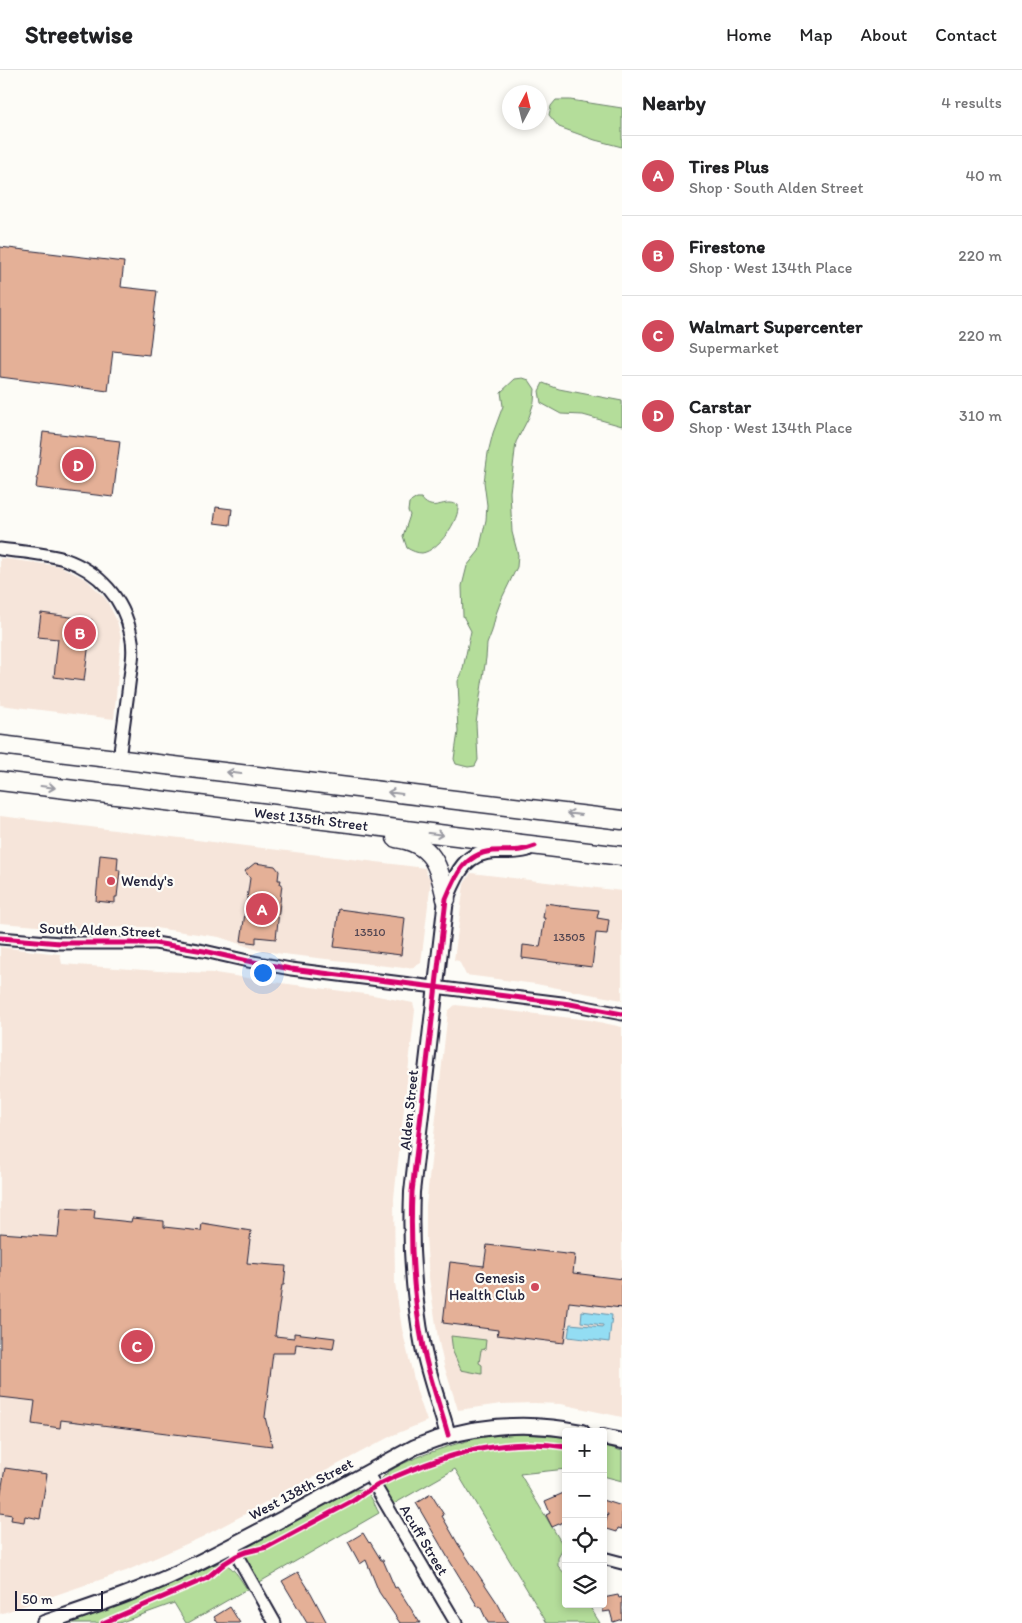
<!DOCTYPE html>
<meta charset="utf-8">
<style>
:root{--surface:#fff;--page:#f2f2f2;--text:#202124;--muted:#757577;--line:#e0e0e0;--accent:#d1495b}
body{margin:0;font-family:Itim,sans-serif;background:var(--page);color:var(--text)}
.controls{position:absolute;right:15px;bottom:15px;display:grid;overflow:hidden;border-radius:5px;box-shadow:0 2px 8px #0003}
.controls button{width:45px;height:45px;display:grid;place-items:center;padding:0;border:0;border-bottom:1px solid var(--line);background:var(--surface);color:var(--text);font:25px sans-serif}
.compass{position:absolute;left:502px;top:15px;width:45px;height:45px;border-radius:50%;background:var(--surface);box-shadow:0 2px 8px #0003;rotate:7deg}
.scale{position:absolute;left:15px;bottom:12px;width:88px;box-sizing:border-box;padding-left:5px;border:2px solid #22223b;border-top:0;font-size:14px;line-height:18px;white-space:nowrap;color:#22223b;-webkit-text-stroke:4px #fdfcf7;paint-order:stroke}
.you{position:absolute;left:262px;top:902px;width:18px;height:18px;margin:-12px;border:4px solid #fff;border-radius:50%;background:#1a73e8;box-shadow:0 0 0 8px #1a73e833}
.badge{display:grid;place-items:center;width:32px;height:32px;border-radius:50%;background:var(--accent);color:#fff;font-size:16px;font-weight:700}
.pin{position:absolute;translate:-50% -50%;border:2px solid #fff;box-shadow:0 1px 5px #0006}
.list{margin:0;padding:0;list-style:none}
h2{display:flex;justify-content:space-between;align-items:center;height:65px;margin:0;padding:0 20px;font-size:21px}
h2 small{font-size:16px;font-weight:400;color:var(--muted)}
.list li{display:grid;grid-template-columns:32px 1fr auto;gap:15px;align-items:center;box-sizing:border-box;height:80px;padding:0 20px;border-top:1px solid var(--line)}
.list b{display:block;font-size:19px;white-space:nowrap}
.list p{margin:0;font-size:16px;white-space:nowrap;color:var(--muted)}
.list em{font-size:16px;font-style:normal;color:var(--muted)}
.icon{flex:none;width:28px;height:28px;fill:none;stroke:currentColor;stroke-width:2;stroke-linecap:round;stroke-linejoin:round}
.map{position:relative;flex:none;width:622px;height:1553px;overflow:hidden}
header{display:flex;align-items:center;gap:30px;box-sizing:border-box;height:70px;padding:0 25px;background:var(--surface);border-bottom:1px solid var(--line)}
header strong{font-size:24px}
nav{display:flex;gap:28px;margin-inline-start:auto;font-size:18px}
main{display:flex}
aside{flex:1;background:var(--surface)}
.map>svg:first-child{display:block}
.built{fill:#f6e5da}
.green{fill:#b4dd9a;stroke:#6b806a}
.water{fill:#93ddf3;stroke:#6692a9}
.building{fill:#e4b097;stroke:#22223b}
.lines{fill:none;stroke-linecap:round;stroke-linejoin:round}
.minor-casing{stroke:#22223b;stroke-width:15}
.tertiary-casing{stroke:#22223b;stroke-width:18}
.primary-casing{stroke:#22223b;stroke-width:21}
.minor{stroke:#fdfcf7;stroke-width:11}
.tertiary{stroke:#fdfcf7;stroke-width:14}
.primary{stroke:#fdfcf7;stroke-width:18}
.cycleway-casing{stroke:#fdfcf7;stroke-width:8}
.cycleway{stroke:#d6006c;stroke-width:5}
.oneway{stroke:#9a9aa2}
.poi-dot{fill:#d1495b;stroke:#fdfcf7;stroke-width:2}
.labels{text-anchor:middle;stroke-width:4.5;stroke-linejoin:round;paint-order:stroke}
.number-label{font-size:12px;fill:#524652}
.street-label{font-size:15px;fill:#22223b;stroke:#fdfcf7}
.poi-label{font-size:15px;fill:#22223b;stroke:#fdfcf7;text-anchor:start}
</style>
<header>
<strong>Streetwise</strong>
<nav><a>Home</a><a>Map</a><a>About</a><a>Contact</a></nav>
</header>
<main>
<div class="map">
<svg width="622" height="1553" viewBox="0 0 622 1553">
<rect width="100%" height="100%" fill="#fdfcf7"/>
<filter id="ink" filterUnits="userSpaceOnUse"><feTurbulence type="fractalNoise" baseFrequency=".02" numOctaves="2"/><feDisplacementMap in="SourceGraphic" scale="10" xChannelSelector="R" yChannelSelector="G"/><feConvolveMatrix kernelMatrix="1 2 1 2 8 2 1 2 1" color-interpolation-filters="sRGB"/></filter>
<g filter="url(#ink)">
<g class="built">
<path d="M0,488L60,496L87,510L106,529L117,551L121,568L114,649L0,635Z"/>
<path d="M0,746L425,798L426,803L431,810L421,893L414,897L404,898L283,884L258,880L219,867L148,857L63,858L0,853Z"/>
<path d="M471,803L622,821V930L536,914L466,905L459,891L454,890L464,814Z"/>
<path d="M0,877L60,884L62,894L158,901L215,903L273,912L373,925L413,933L415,940L394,1128L395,1213L402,1259L417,1322L427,1351L391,1366L202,1467L126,1501L0,1544Z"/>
<path d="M455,935L590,950L622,957V1347L561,1334L534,1333L501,1334L458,1340L444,1295L438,1268L429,1208L426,1167V1136L429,1109L448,941Z"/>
</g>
<g class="green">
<path d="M556,30H570L622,38V77L595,70L559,57L549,45L551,36Z"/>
<path d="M523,308L529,310L535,319L534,332L529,347L516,372L510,422L512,462L518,485L517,497L502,528L496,544L492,561L487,574L486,588L476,653L478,690L475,696L468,697L456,694L454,689L458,662L457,640L459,634L458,611L462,603L471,561L463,546L462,516L467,496L479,481L486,450L487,435L484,412L488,383L493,363L503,336L501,322L515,309Z"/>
<path d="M543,313L559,319L622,331V356L583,345L561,344L541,333L539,321Z"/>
<path d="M417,428H421C431,441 439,433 449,433C452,433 455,434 458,435C460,450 438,481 422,483C417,483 412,481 407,478L403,466L410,445L408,441L409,433Z"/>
<path d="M451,1266L486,1270L485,1279L481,1280L479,1293L482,1295V1304L461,1300L453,1282Z"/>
<path d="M522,1364L566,1367V1399L520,1404L564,1477L558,1488V1496L566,1505V1534H588L600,1553H547L455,1399L392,1435C388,1429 378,1420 380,1412C384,1394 465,1370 484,1367C496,1365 510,1365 522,1364Z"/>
<path d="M603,1375L622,1381V1411L603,1406Z"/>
<path d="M362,1419C371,1423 374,1434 379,1443L258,1513L243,1485L248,1475L355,1420Z"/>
<path d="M220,1493C233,1494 240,1509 247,1519L188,1553H186L174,1533L119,1553H71L165,1518L212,1495Z"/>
</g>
<path class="water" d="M582,1241L612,1245L609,1272L568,1267L570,1254L603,1257V1255L581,1252Z"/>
<g class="building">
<path d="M0,177L124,192L121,217L157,221L149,285L113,281L108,321L0,307Z"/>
<path d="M43,362L120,371L113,427L36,418Z"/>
<path d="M216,437L232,439L230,455L214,453Z"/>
<path d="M41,543L92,550L84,611L54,607L58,569L38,567Z"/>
<path d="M100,785L118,787L117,800H120L117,827H115V833L96,831Z"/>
<path d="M255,793L275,796L279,801L278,810H281L280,814H282L276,869L256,867V873L241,871L250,808L245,801Z"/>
<path d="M545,833L560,835V836L599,840L597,848L609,850L607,864L596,863L592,897L522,888L523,875L540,877L545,848H543Z"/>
<path d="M339,839L405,848L401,885L334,877Z"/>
<path d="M61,1138L95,1140L94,1148L131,1152L132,1148L164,1151V1157L201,1161L202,1153L251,1161L247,1193L286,1196L284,1215H282L275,1266L294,1268V1263L335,1268L333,1279L296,1274L295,1283H273L265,1347L272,1376L61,1350L60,1358L32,1354L35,1331L0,1327V1163L58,1167Z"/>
<path d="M487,1175L575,1185L573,1203L622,1209V1238L569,1232L564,1273L497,1265L498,1260L443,1253L450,1192L484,1196Z"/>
<path d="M5,1398L47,1404L40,1449L25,1446L24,1452L11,1450L12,1445L0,1443V1428Z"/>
<path d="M566,1422V1451L552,1457L546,1445L550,1443L545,1431Z"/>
<path d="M431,1424L444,1445L442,1446L458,1474L498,1534L508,1553H488L480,1536L478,1537L448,1488L416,1433Z"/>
<path d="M603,1430L622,1436V1459L618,1458L617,1462L604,1458L608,1444L603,1443Z"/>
<path d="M363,1463L369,1473L370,1472L381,1490H383L395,1518L397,1517L420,1553H400L379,1522L366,1490L360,1494L348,1472Z"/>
<path d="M298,1502L311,1523L327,1553H307L282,1511Z"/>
<path d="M618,1525L619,1528L622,1527V1549L613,1552L610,1541L603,1542V1528Z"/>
<path d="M230,1537L240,1553H218L214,1547Z"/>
</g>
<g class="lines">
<g class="minor-casing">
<g id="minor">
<path d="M0,479C21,482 43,483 64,489C99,501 124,529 131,565C135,581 131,598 129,614C126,639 122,664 119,690"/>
<path d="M0,868L60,873H155L204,881L248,891L291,899L570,934L622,944"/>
<path d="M367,1402L456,1553"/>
<path d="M231,1475L275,1553"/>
<path d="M603,1488L622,1493"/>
</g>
</g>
<g class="tertiary-casing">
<g id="tertiary">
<path d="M448,1365C440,1336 429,1307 423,1277C413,1226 410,1174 412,1122L446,829C456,805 465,781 496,781C506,781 517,782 527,779"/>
<path d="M603,1367L622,1371"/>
<path d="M44,1553C91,1537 138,1522 183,1500C262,1462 338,1418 415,1377C468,1355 526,1350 582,1362"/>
</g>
</g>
<g class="primary-casing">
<g id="primary">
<path d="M0,675L622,750"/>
<path d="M0,711L622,786"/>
<path d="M396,768C433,773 439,796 446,829"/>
</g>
</g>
<use href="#minor" class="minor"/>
<use href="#tertiary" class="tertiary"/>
<use href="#primary" class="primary"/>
<g class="cycleway-casing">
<g id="cycleway">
<path d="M0,868L60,873H155L204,881L248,891L291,899L570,934L622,944"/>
<path d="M448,1365C440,1336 429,1307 423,1277C413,1226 410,1174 412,1122L446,829C455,807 464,784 492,781C510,780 517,783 535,776"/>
<path d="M103,1553L207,1508L225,1493L236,1486L246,1482L267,1477L353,1431C371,1417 390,1408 411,1400C460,1380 512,1368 566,1377"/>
</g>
</g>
<use href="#cycleway" class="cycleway"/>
</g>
<defs><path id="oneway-shaft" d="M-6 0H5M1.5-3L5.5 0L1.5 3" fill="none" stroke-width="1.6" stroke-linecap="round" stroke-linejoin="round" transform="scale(1.25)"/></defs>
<g class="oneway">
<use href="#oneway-shaft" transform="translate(234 703) rotate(-173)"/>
<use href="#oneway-shaft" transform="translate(48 717) rotate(7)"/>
<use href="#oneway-shaft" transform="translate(395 723) rotate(-173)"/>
<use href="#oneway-shaft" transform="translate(574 744) rotate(-173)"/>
<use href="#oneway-shaft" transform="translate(436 764) rotate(7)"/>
</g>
</g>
<g class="poi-dot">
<circle cx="111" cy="811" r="5"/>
<circle cx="535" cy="1217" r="5"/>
</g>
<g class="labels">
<g class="number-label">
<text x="370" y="866">13510</text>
<text x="569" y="871">13505</text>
</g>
<g class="street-label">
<text transform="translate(311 749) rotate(7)" y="5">West 135th Street</text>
<text transform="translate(100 860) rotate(2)" y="5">South Alden Street</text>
<text transform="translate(409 1040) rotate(-84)" y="5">Alden Street</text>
<text transform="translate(301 1419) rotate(-28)" y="5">West 138th Street</text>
<text transform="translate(424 1470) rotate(59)" y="5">Acuff Street</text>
</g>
<g class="poi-label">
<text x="121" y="816">Wendy's</text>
<text x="525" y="1213" text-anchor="end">Genesis<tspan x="525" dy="17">Health Club</tspan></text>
</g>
</g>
</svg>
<div class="controls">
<button>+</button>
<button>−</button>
<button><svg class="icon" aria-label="locate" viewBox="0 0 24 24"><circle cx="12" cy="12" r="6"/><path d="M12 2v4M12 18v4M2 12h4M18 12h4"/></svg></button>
<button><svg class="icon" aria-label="layers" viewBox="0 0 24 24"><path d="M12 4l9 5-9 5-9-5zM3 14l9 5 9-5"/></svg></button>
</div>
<svg class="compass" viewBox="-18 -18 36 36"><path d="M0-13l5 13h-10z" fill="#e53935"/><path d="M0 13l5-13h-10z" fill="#757577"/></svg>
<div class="scale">50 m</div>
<div class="you"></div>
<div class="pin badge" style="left:262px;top:839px">A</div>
<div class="pin badge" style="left:80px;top:563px">B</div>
<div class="pin badge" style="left:137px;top:1276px">C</div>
<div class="pin badge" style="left:78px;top:395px">D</div>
</div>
<aside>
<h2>Nearby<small>4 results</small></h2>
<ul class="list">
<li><span class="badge">A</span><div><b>Tires Plus</b><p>Shop · South Alden Street</p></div><em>40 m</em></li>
<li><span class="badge">B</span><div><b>Firestone</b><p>Shop · West 134th Place</p></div><em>220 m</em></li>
<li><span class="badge">C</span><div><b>Walmart Supercenter</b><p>Supermarket</p></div><em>220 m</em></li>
<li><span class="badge">D</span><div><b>Carstar</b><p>Shop · West 134th Place</p></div><em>310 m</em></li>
</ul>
</aside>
</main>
